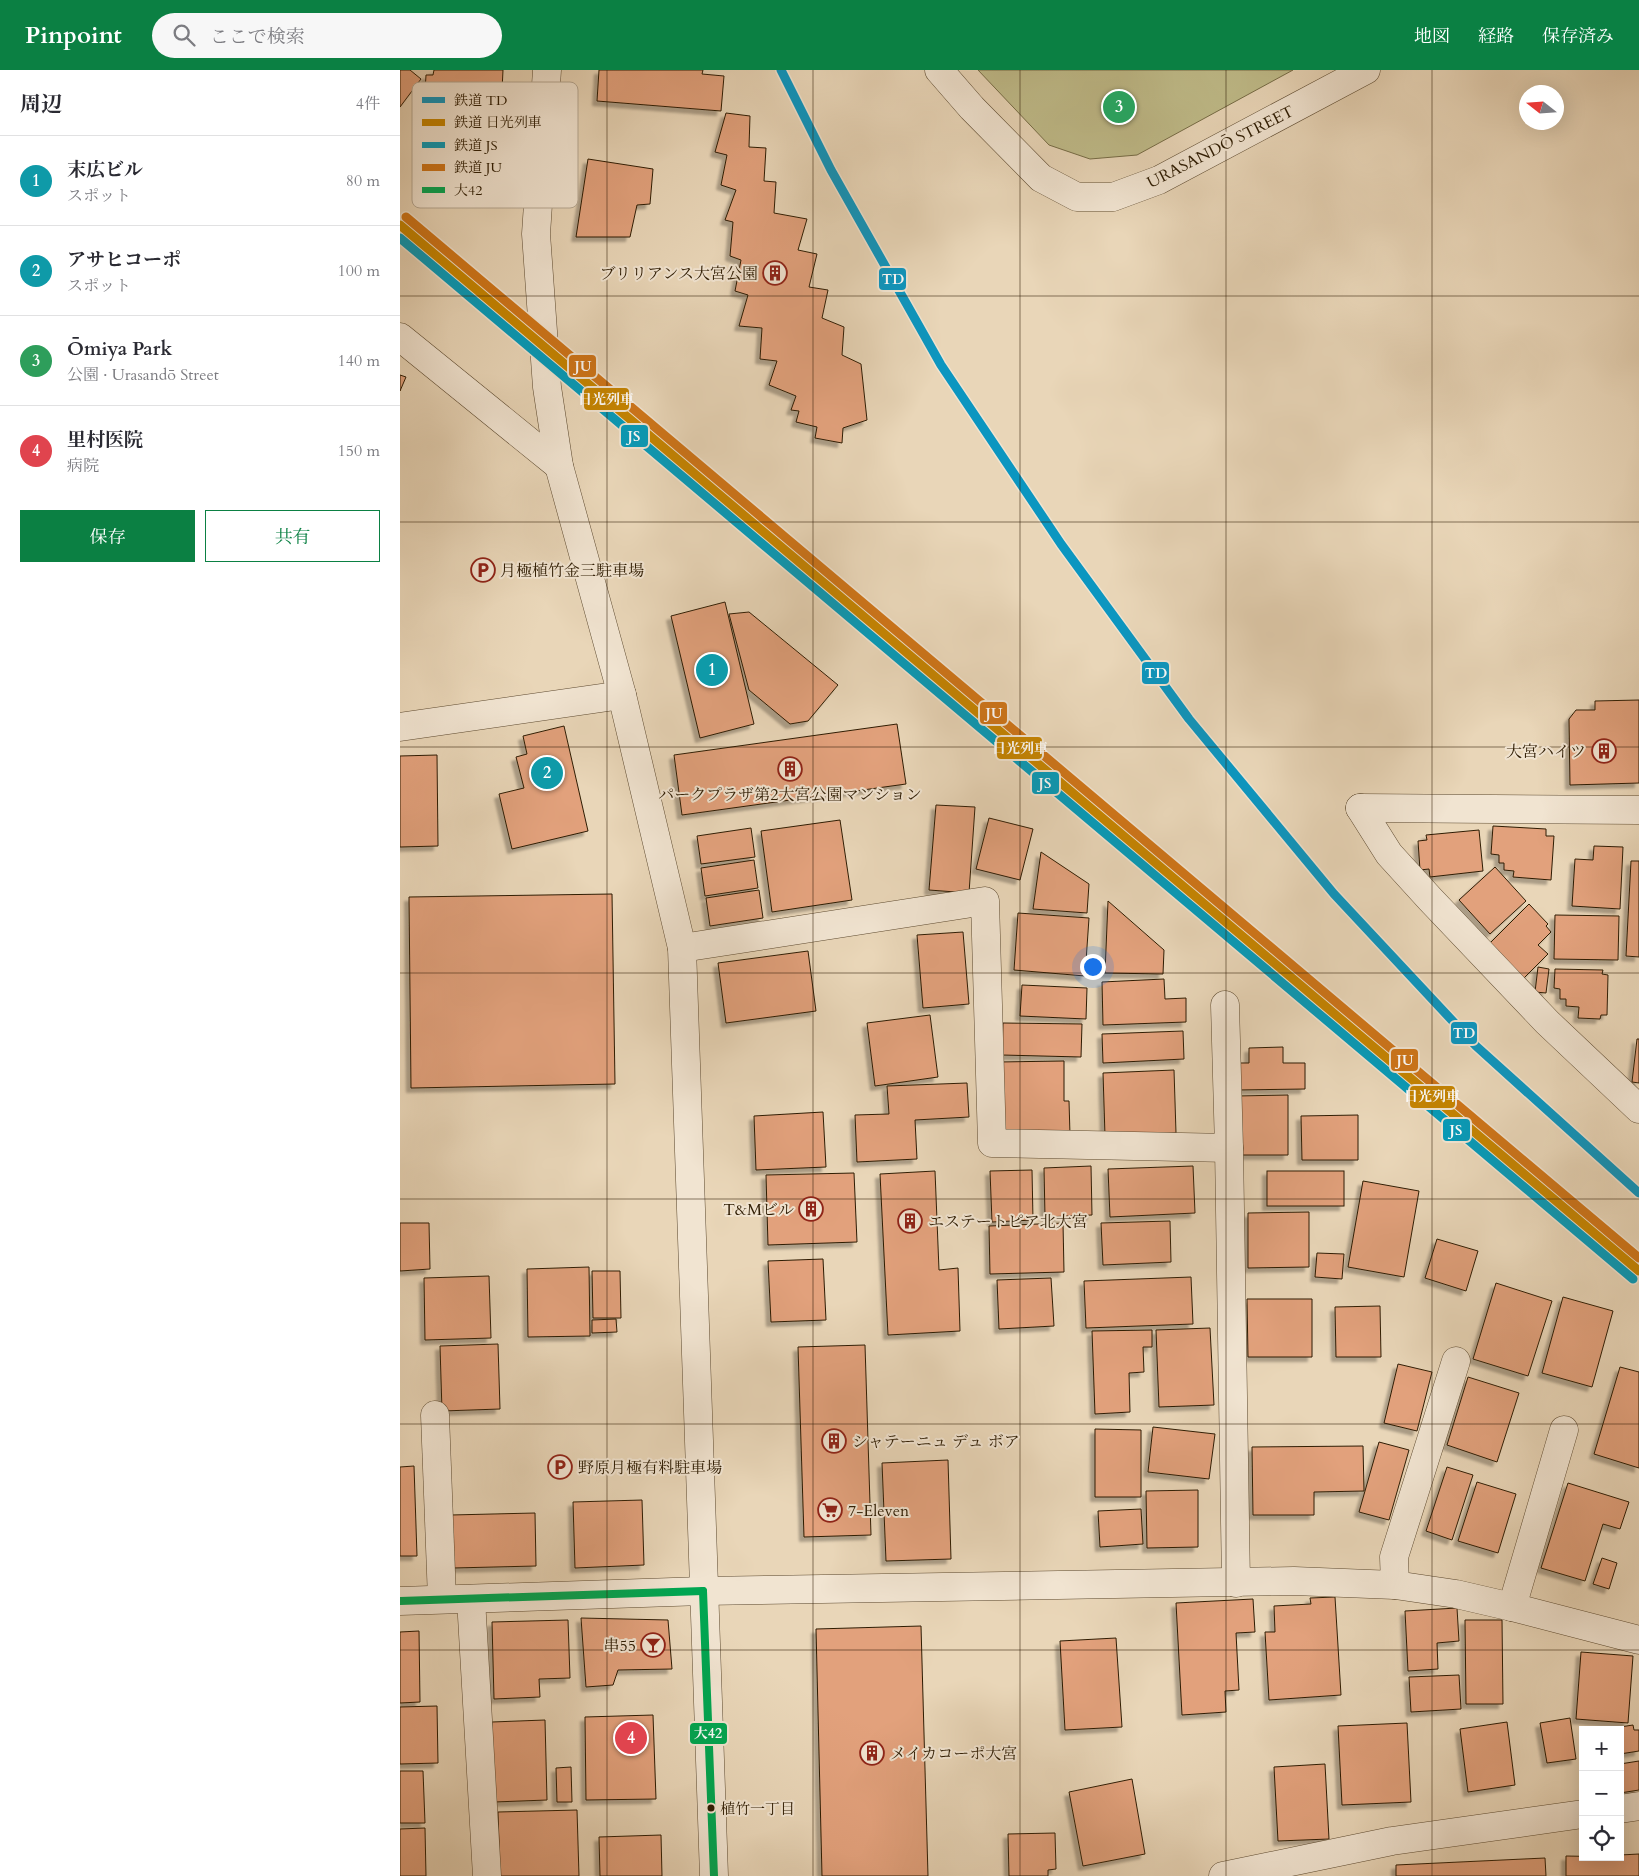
<!DOCTYPE html>
<html lang="ja">
<meta charset="utf-8">
<style>
:root{--surface:#fff;--page:#f7f7f7;--text:#2b2b33;--muted:#7c7c81;--line:#e1e1e2;--accent:#0b8043}
body{margin:0;font-family:Cardo,"Noto Serif JP",serif;background:var(--page);color:var(--text)}
.controls{position:absolute;right:15px;bottom:15px;display:grid;overflow:hidden;border-radius:0px;box-shadow:0 5px 20px #0002}
.controls button{width:45px;height:45px;display:grid;place-items:center;padding:0;border:0;border-bottom:1px solid var(--line);background:var(--surface);color:var(--text);font:25px sans-serif}
.compass{position:absolute;left:1119px;top:15px;width:45px;height:45px;border-radius:50%;background:var(--surface);box-shadow:0 5px 20px #0002;rotate:287deg}
.you{position:absolute;left:692px;top:896px;width:18px;height:18px;margin:-12px;border:4px solid #fff;border-radius:50%;background:#1a73e8;box-shadow:0 0 0 8px #1a73e833}
.badge{display:grid;place-items:center;width:32px;height:32px;border-radius:50%;background:var(--accent);color:#fff;font-size:16px;font-weight:700}
.pin{position:absolute;translate:-50% -50%;border:2px solid #fff;box-shadow:0 1px 5px #0006}
.list{margin:0;padding:0;list-style:none}
h2{display:flex;justify-content:space-between;align-items:center;height:65px;margin:0;padding:0 20px;font-size:21px}
h2 small{font-size:16px;font-weight:400;color:var(--muted)}
.list li{display:grid;grid-template-columns:32px 1fr auto;gap:15px;align-items:center;box-sizing:border-box;height:90px;padding:0 20px;border-top:1px solid var(--line)}
.list b{display:block;font-size:19px;white-space:nowrap}
.list p{margin:0;font-size:16px;white-space:nowrap;color:var(--muted)}
.list em{font-size:16px;font-style:normal;color:var(--muted)}
.actions{display:flex;gap:10px;padding:15px 20px}
.actions a{flex:1;padding:11px 0;border:1px solid var(--accent);border-radius:0px;text-align:center;font-size:18px;color:var(--accent)}
.actions .main{background:var(--accent);color:#fff}
.icon{flex:none;width:28px;height:28px;fill:none;stroke:currentColor;stroke-width:2;stroke-linecap:round;stroke-linejoin:round}
.map{position:relative;flex:none;width:1239px;height:1806px;overflow:hidden}
header{display:flex;align-items:center;gap:30px;box-sizing:border-box;height:70px;padding:0 25px;background:var(--accent);color:#fff}
header strong{font-size:24px}
nav{display:flex;gap:28px;margin-inline-start:auto;font-size:18px}
.search{width:350px;height:45px;background:var(--page);display:flex;align-items:center;gap:12px;box-sizing:border-box;padding:0 18px;border-radius:28px;color:var(--muted);font-size:19px}
main{display:flex}
aside{flex:1;background:var(--surface)}
.map>svg:first-child{display:block}
.green{fill:#bfbb89;stroke:#766c46}
.building{fill:#e2a17c;stroke:#2e1c03;filter:url(#shadow)}
.lines{fill:none;stroke-linecap:round;stroke-linejoin:round}
.minor-casing{stroke:#5d4a30;stroke-width:29}
.minor{stroke:#f1e4d1;stroke-width:28}
.bus-1-casing{stroke:#f1e4d1;stroke-width:11}
.bus-1{stroke:#00a651;stroke-width:8}
.rail-1-casing{stroke:#f1e4d1;stroke-width:12}
.rail-2-casing{stroke:#f1e4d1;stroke-width:12}
.rail-3-casing{stroke:#f1e4d1;stroke-width:12}
.rail-4-casing{stroke:#f1e4d1;stroke-width:12}
.rail-1{stroke:#0c96c0;stroke-width:9}
.rail-2{stroke:#c58401;stroke-width:9}
.rail-3{stroke:#059bba;stroke-width:9}
.rail-4{stroke:#ce7519;stroke-width:9}
.grid{fill:none;stroke:#2e1c03;stroke-width:1;stroke-opacity:0.55}
.bus-dot{fill:#2e1c03;stroke:#f1e4d1;stroke-width:2}
.labels{text-anchor:middle;stroke-width:4;stroke-linejoin:round;paint-order:stroke}
.bus-label{font-size:15px;fill:#2e1c03;stroke:#f1e4d1;text-anchor:start}
.street-label{font-size:16px;fill:#2e1c03;stroke:#f1e4d1}
.poi-label{font-size:16px;fill:#2e1c03;stroke:#f1e4d1;text-anchor:start}
.key{fill:#f1e4d1;stroke:#b6a893;stroke-width:1}
.key-label{font-size:14px;fill:#2e1c03}
.line-badge{stroke:#f1e4d1;stroke-width:2}
.badge-label{font-size:14px;text-anchor:middle;font-weight:bold;fill:#fff}
</style>
<header>
<strong>Pinpoint</strong>
<div class="search"><svg class="icon" aria-label="search" viewBox="0 0 24 24"><circle cx="10" cy="10" r="6"/><path d="M15 15l6 6"/></svg>ここで検索</div>
<nav><a>地図</a><a>経路</a><a>保存済み</a></nav>
</header>
<main>
<aside>
<h2>周辺<small>4件</small></h2>
<ul class="list">
<li><span class="badge" style="background:#0f9aa8">1</span><div><b>末広ビル</b><p>スポット</p></div><em>80 m</em></li>
<li><span class="badge" style="background:#0f9aa8">2</span><div><b>アサヒコーポ</b><p>スポット</p></div><em>100 m</em></li>
<li><span class="badge" style="background:#2e9e5b">3</span><div><b>Ōmiya Park</b><p>公園 · Urasandō Street</p></div><em>140 m</em></li>
<li><span class="badge" style="background:#e0444e">4</span><div><b>里村医院</b><p>病院</p></div><em>150 m</em></li>
</ul>
<div class="actions"><a class="main">保存</a><a>共有</a></div>
</aside>
<div class="map">
<svg width="1239" height="1806" viewBox="0 0 1239 1806">
<defs>
<filter id="shadow"><feDropShadow dx="-4.5" dy="4.5" stdDeviation="1" flood-color="#0004"/></filter>
</defs>
<rect width="100%" height="100%" fill="#e9d6b8"/>
<filter id="stains"><feTurbulence type="fractalNoise" baseFrequency=".004" numOctaves="4"/><feColorMatrix values="0 0 0 0 .2 0 0 0 0 .09 0 0 0 0 .02 0 0 0 .5 -.17"/></filter>
<radialGradient id="worn" r=".72"><stop offset=".6" stop-color="#630" stop-opacity="0"/><stop offset="1" stop-color="#630" stop-opacity=".3"/></radialGradient>
<path class="green" d="M578,0H893L737,85L690,89L649,75Z"/>
<g class="building">
<path d="M0,0H10L21,9L0,37Z"/>
<path d="M34,0H103L102,21L93,20L91,46L99,47L97,77L31,73L32,56H23L26,5H33Z"/>
<path d="M199,0H303L302,4L324,6L321,41L197,31Z"/>
<path d="M326,43L350,46L349,77L366,78L364,111L376,112L374,143L407,149L398,180L417,184L409,217L428,220L422,248L444,257L442,285L461,294L467,350L443,358L442,373L415,368L417,357L396,352L399,341L391,340L396,326L369,315L377,291L360,289L362,258L339,256L348,225L335,221L341,190L330,186L333,152L325,150L336,120L321,115L327,85L315,82Z"/>
<path d="M188,89L253,99L250,134L237,135L230,167H176Z"/>
<path d="M0,305L6,307L0,321Z"/>
<path d="M325,532L354,654L300,668L271,546Z"/>
<path d="M349,542L438,615L408,651L390,654L349,620L329,544Z"/>
<path d="M1239,630V713L1170,715L1169,649L1176,640H1195V631Z"/>
<path d="M497,654L506,714L282,745L274,685Z"/>
<path d="M164,656L188,761L112,779L99,724L124,718L116,687L127,684L123,666Z"/>
<path d="M37,685L38,776L0,777V686Z"/>
<path d="M536,735L575,737L569,823L529,820Z"/>
<path d="M589,748L633,759L620,810L576,799Z"/>
<path d="M440,750L452,830L372,842L361,761Z"/>
<path d="M1093,756L1146,759V766H1154L1151,810L1113,807L1114,801L1104,800V793H1099V785L1091,784Z"/>
<path d="M351,758L355,787L301,794L297,766Z"/>
<path d="M1079,760L1083,801L1030,807L1029,799L1020,800L1018,771L1027,770L1026,765Z"/>
<path d="M1194,776L1223,777L1220,839L1172,836L1175,789L1193,790Z"/>
<path d="M641,782L689,814L687,843L633,839Z"/>
<path d="M354,790L358,818L305,826L301,798Z"/>
<path d="M1231,791H1239V887L1226,886Z"/>
<path d="M1095,797L1126,831L1090,864L1059,830Z"/>
<path d="M359,820L363,848L310,856L306,828Z"/>
<path d="M212,824L215,1014L11,1018L9,827Z"/>
<path d="M708,831L764,880L763,904L705,903Z"/>
<path d="M1129,834L1148,854L1146,856L1151,862L1138,875L1148,884L1123,909L1089,874Z"/>
<path d="M618,843L689,848L685,906L614,900Z"/>
<path d="M1155,845L1219,846L1218,890L1154,889Z"/>
<path d="M563,862L569,934L523,938L517,865Z"/>
<path d="M408,881L416,941L326,953L318,893Z"/>
<path d="M1138,897L1149,899L1146,923L1135,922Z"/>
<path d="M1155,899L1203,900L1202,904L1208,905L1207,945H1201L1200,949L1178,948L1179,937L1166,936V929H1160V919L1154,918Z"/>
<path d="M764,909L765,929L786,928V952L703,955L702,912Z"/>
<path d="M622,915L687,918L686,949L620,946Z"/>
<path d="M530,945L538,1007L475,1016L467,953Z"/>
<path d="M603,953L682,954L681,987L602,985Z"/>
<path d="M783,961L784,989L703,993L702,964Z"/>
<path d="M1237,969H1239V1013L1232,1012Z"/>
<path d="M883,977V993H905V1019L837,1020L836,993H849V978Z"/>
<path d="M664,991V1031H669L670,1065L599,1066L598,992Z"/>
<path d="M774,1000L776,1063L705,1066L703,1003Z"/>
<path d="M567,1013L569,1047L515,1050L517,1089L457,1092L455,1045L489,1044L487,1016Z"/>
<path d="M888,1025V1085H837V1026Z"/>
<path d="M423,1042L426,1097L356,1100L354,1046Z"/>
<path d="M958,1045V1090H902L901,1046Z"/>
<path d="M691,1096L692,1145L645,1147L644,1098Z"/>
<path d="M793,1096L795,1143L710,1147L708,1099Z"/>
<path d="M632,1100L633,1150L592,1152L590,1101Z"/>
<path d="M535,1101L539,1200L558,1198L560,1261L488,1265L480,1104Z"/>
<rect x="867" y="1101" width="77" height="35"/>
<path d="M454,1103L457,1172L368,1175L366,1105Z"/>
<path d="M963,1111L1019,1121L1004,1207L948,1197Z"/>
<path d="M909,1142V1197L848,1198V1143Z"/>
<path d="M770,1151L771,1192L703,1195L701,1153Z"/>
<path d="M0,1153H29L30,1199L0,1201Z"/>
<path d="M663,1153L664,1202L590,1204L589,1156Z"/>
<path d="M1037,1169L1078,1181L1066,1221L1025,1208Z"/>
<path d="M917,1183L944,1184L942,1209L915,1207Z"/>
<path d="M423,1189L426,1250L371,1252L368,1191Z"/>
<path d="M189,1197L190,1266L128,1267L127,1199Z"/>
<path d="M192,1201H220L221,1248H193Z"/>
<path d="M89,1206L91,1268L25,1270L24,1208Z"/>
<path d="M791,1207L793,1254L686,1258L684,1211Z"/>
<path d="M651,1208L654,1256L599,1259L597,1210Z"/>
<path d="M1096,1213L1152,1231L1128,1306L1073,1289Z"/>
<path d="M1163,1227L1213,1241L1192,1317L1142,1303Z"/>
<path d="M847,1229H912V1287H848Z"/>
<path d="M980,1236L981,1287H936L935,1237Z"/>
<path d="M216,1249L217,1262L192,1263V1250Z"/>
<path d="M810,1258L814,1335L759,1337L756,1260Z"/>
<path d="M752,1260V1277H743L744,1302L729,1303L730,1342L695,1344L692,1261Z"/>
<path d="M98,1274L100,1339L42,1341L40,1276Z"/>
<path d="M465,1275L471,1465L404,1467L398,1277Z"/>
<path d="M998,1294L1032,1302L1017,1361L984,1353Z"/>
<path d="M1220,1297L1239,1302V1398L1194,1384Z"/>
<path d="M1068,1307L1119,1323L1097,1392L1047,1375Z"/>
<path d="M753,1357L815,1364L809,1409L748,1402Z"/>
<path d="M695,1359L741,1360V1427H695Z"/>
<path d="M979,1372L1009,1380L989,1450L959,1442Z"/>
<path d="M963,1376L964,1421L914,1422V1445H853L852,1377Z"/>
<path d="M548,1390L551,1489L486,1491L482,1393Z"/>
<path d="M14,1396L17,1486H0V1397Z"/>
<path d="M1047,1397L1073,1405L1052,1470L1026,1461Z"/>
<path d="M1077,1412L1116,1424L1098,1483L1058,1471Z"/>
<path d="M1168,1413L1229,1432L1220,1459L1203,1454L1185,1511L1141,1498Z"/>
<path d="M798,1420V1477L747,1478L746,1421Z"/>
<path d="M242,1430L244,1495L175,1498L173,1432Z"/>
<path d="M741,1439L743,1474L700,1477L698,1441Z"/>
<path d="M135,1443L136,1496L53,1498L51,1445Z"/>
<path d="M1202,1488L1217,1493L1209,1519L1193,1514Z"/>
<path d="M935,1527L941,1625L869,1630L865,1562H875L874,1536L911,1534L910,1528Z"/>
<path d="M853,1529L855,1562L836,1563L839,1620L825,1621L826,1642L782,1645L776,1533Z"/>
<path d="M1057,1538L1059,1571L1037,1573L1038,1599L1008,1601L1005,1541Z"/>
<path d="M181,1548L268,1550L272,1599L218,1600L213,1615L186,1617Z"/>
<path d="M168,1550L170,1608L139,1609L140,1627L94,1629L92,1552Z"/>
<path d="M1065,1550H1102L1103,1634H1066Z"/>
<path d="M521,1556L528,1806H422L416,1559Z"/>
<path d="M19,1561L20,1632L0,1633V1562Z"/>
<path d="M716,1568L722,1657L665,1660L660,1571Z"/>
<path d="M1181,1582L1233,1586L1228,1653L1176,1649Z"/>
<path d="M1059,1605L1061,1639L1011,1642L1009,1607Z"/>
<path d="M37,1636L38,1693L0,1694V1637Z"/>
<path d="M253,1645L256,1729L186,1730L185,1647Z"/>
<path d="M1170,1648L1176,1689L1147,1693L1140,1653Z"/>
<path d="M145,1650L147,1730L94,1732L92,1652Z"/>
<path d="M1107,1652L1115,1715L1068,1722L1060,1659Z"/>
<path d="M1007,1653L1011,1732L942,1735L938,1656Z"/>
<path d="M1233,1655L1234,1660H1239V1681L1220,1684V1660L1207,1659Z"/>
<path d="M1239,1691V1720L1220,1723V1694Z"/>
<path d="M925,1694L929,1769L878,1771L874,1697Z"/>
<path d="M171,1697L172,1732H157L156,1698Z"/>
<path d="M0,1701H23L25,1753H0Z"/>
<path d="M732,1709L745,1784L683,1796L669,1722Z"/>
<path d="M177,1740L179,1806H100L98,1742Z"/>
<path d="M25,1758L26,1806H0V1759Z"/>
<path d="M655,1763L656,1799L648,1800V1806H609L608,1764Z"/>
<path d="M261,1765L262,1806H200L199,1767Z"/>
<path d="M1239,1784V1806H1166V1786L1220,1787V1785Z"/>
<path d="M1145,1788L1146,1806H996V1795Z"/>
</g>
<g class="lines">
<g class="minor-casing">
<g id="minor">
<path d="M147,0L136,164L147,317L159,396L222,625L282,878L314,1806"/>
<path d="M539,0L572,38L641,108L677,127H713L759,110L966,0"/>
<path d="M0,267L159,396"/>
<path d="M0,657L222,625"/>
<path d="M960,738L989,784L1030,829L1147,952L1239,1039"/>
<path d="M960,738L1239,740"/>
<path d="M282,878L585,831L592,1073L829,1078"/>
<path d="M825,935L829,1078L836,1513"/>
<path d="M35,1345L42,1529"/>
<path d="M995,1515L994,1487L1056,1291"/>
<path d="M71,1529L87,1806"/>
<path d="M0,1531L303,1521L894,1511L995,1515L1056,1524L1112,1537L1239,1570"/>
<path d="M1112,1537L1164,1360"/>
<path d="M1220,1739L1239,1736"/>
<path d="M823,1806L992,1771L1183,1744"/>
</g>
</g>
<use href="#minor" class="minor"/>
<g class="bus-1-casing">
<g id="bus-1">
<path d="M303,1521L314,1806"/>
<path d="M0,1531L303,1521"/>
</g>
</g>
<use href="#bus-1" class="bus-1"/>
<g class="rail-1-casing">
<path id="rail-1" d="M381,0L431,100L541,295L661,474L789,649L934,824L1076,976L1239,1123"/>
</g>
<g class="rail-2-casing">
<path id="rail-2" d="M0,155L1239,1201"/>
</g>
<g class="rail-3-casing">
<path id="rail-3" d="M0,168L1233,1209"/>
</g>
<g class="rail-4-casing">
<path id="rail-4" d="M6,147L1239,1188"/>
</g>
<use href="#rail-1" class="rail-1"/>
<use href="#rail-2" class="rail-2"/>
<use href="#rail-3" class="rail-3"/>
<use href="#rail-4" class="rail-4"/>
</g>
<path class="grid" d="M207,0V1806M413,0V1806M620,0V1806M826,0V1806M1032,0V1806M0,226H1239M0,452H1239M0,677H1239M0,903H1239M0,1129H1239M0,1354H1239M0,1580H1239"/>
<defs>
<g id="building-ring" transform="scale(1.25)"><circle r="9.5" fill="#f1e4d1" stroke="#8f2418" stroke-width="1.5"/><path d="M-4-6H4V6H1V3H-1V6H-4ZM-2.5-4.3h1.7v1.8h-1.7ZM.8-4.3h1.7v1.8H.8ZM-2.5-1h1.7V.8h-1.7ZM.8-1h1.7V.8H.8Z" fill="#8f2418"/></g>
<g id="parking-ring" transform="scale(1.25)"><circle r="9.5" fill="#f1e4d1" stroke="#8f2418" stroke-width="1.5"/><path d="M-3.5-5.5H1a3.5 3.5 0 0 1 0 7H-1V5.5H-3.5ZM-1-3.4V-.6H.8a1.4 1.4 0 0 0 0-2.8Z" fill="#8f2418"/></g>
<g id="supermarket-ring" transform="scale(1.25)"><circle r="9.5" fill="#f1e4d1" stroke="#8f2418" stroke-width="1.5"/><path d="M-6-5.5h2.5l.6 2H6L4.5 2H-2.5L-4.4-4H-6ZM-1.5 3.2a1.3 1.3 0 1 0 .1 0ZM3 3.2a1.3 1.3 0 1 0 .1 0Z" fill="#8f2418"/></g>
<g id="bar-ring" transform="scale(1.25)"><circle r="9.5" fill="#f1e4d1" stroke="#8f2418" stroke-width="1.5"/><path d="M-6-5H6L.8 .8V4.5H3.5V6h-7V4.5H-.8V.8Z" fill="#8f2418"/></g>
</defs>
<g fill-rule="evenodd">
<use href="#building-ring" x="375" y="203"/>
<use href="#parking-ring" x="83" y="500"/>
<use href="#building-ring" x="1204" y="681"/>
<use href="#building-ring" x="390" y="699"/>
<use href="#building-ring" x="411" y="1139"/>
<use href="#building-ring" x="510" y="1151"/>
<use href="#building-ring" x="434" y="1371"/>
<use href="#parking-ring" x="160" y="1397"/>
<use href="#supermarket-ring" x="430" y="1440"/>
<use href="#bar-ring" x="253" y="1575"/>
<use href="#building-ring" x="472" y="1683"/>
</g>
<circle class="bus-dot" cx="311" cy="1738" r="4.5"/>
<g class="labels">
<g class="bus-label">
<text x="320" y="1744">植竹一丁目</text>
</g>
<g class="street-label">
<text transform="translate(820 76) rotate(-27)" y="6">URASANDŌ STREET</text>
</g>
<g class="poi-label">
<text x="358" y="209" text-anchor="end">ブリリアンス大宮公園</text>
<text x="100" y="506">月極植竹金三駐車場</text>
<text x="1186" y="687" text-anchor="end">大宮ハイツ</text>
<text x="390" y="730" text-anchor="middle">パークプラザ第2大宮公園マンション</text>
<text x="394" y="1145" text-anchor="end">T&amp;Mビル</text>
<text x="528" y="1157">エステートピア北大宮</text>
<text x="452" y="1377">シャテーニュ デュ ボア</text>
<text x="178" y="1403">野原月極有料駐車場</text>
<text x="448" y="1446">7-Eleven</text>
<text x="236" y="1581" text-anchor="end">串55</text>
<text x="490" y="1689">メイカコーポ大宮</text>
</g>
</g>
<rect x="12" y="12" width="166" height="126" rx="8" class="key"/>
<rect x="22" y="27" width="23" height="6" fill="#0c96c0"/>
<rect x="22" y="49" width="23" height="7" fill="#c58401"/>
<rect x="22" y="72" width="23" height="6" fill="#059bba"/>
<rect x="22" y="94" width="23" height="7" fill="#ce7519"/>
<rect x="22" y="117" width="23" height="6" fill="#00a651"/>
<g class="key-label">
<text x="54" y="35">鉄道 TD</text>
<text x="54" y="57">鉄道 日光列車</text>
<text x="54" y="80">鉄道 JS</text>
<text x="54" y="102">鉄道 JU</text>
<text x="54" y="125">大42</text>
</g>
<g class="line-badge">
<rect x="478" y="197" width="29" height="24" rx="5" fill="#0c96c0"/>
<rect x="168" y="284" width="29" height="24" rx="5" fill="#ce7519"/>
<rect x="183" y="317" width="47" height="24" rx="5" fill="#c58401"/>
<rect x="220" y="354" width="29" height="24" rx="5" fill="#059bba"/>
<rect x="741" y="591" width="29" height="24" rx="5" fill="#0c96c0"/>
<rect x="579" y="631" width="29" height="24" rx="5" fill="#ce7519"/>
<rect x="596" y="666" width="47" height="24" rx="5" fill="#c58401"/>
<rect x="631" y="701" width="29" height="24" rx="5" fill="#059bba"/>
<rect x="1050" y="951" width="28" height="24" rx="5" fill="#0c96c0"/>
<rect x="990" y="978" width="29" height="24" rx="5" fill="#ce7519"/>
<rect x="1009" y="1015" width="47" height="24" rx="5" fill="#c58401"/>
<rect x="1042" y="1048" width="29" height="24" rx="5" fill="#059bba"/>
<rect x="289" y="1652" width="39" height="23" rx="5" fill="#00a651"/>
</g>
<g class="badge-label">
<text x="493" y="214">TD</text>
<text x="183" y="301">JU</text>
<text x="206" y="334">日光列車</text>
<text x="234" y="371">JS</text>
<text x="756" y="608">TD</text>
<text x="594" y="648">JU</text>
<text x="620" y="683">日光列車</text>
<text x="645" y="718">JS</text>
<text x="1064" y="968">TD</text>
<text x="1005" y="995">JU</text>
<text x="1032" y="1031">日光列車</text>
<text x="1056" y="1065">JS</text>
<text x="308" y="1668">大42</text>
</g>
<rect width="100%" height="100%" filter="url(#stains)"/>
<rect width="100%" height="100%" fill="url(#worn)"/>
</svg>
<div class="controls">
<button>+</button>
<button>−</button>
<button><svg class="icon" aria-label="locate" viewBox="0 0 24 24"><circle cx="12" cy="12" r="6"/><path d="M12 2v4M12 18v4M2 12h4M18 12h4"/></svg></button>
</div>
<svg class="compass" viewBox="-18 -18 36 36"><path d="M0-13l5 13h-10z" fill="#e53935"/><path d="M0 13l5-13h-10z" fill="#7c7c81"/></svg>
<div class="you"></div>
<div class="pin badge" style="left:312px;top:600px;background:#0f9aa8">1</div>
<div class="pin badge" style="left:147px;top:703px;background:#0f9aa8">2</div>
<div class="pin badge" style="left:719px;top:37px;background:#2e9e5b">3</div>
<div class="pin badge" style="left:231px;top:1668px;background:#e0444e">4</div>
</div>
</main>
